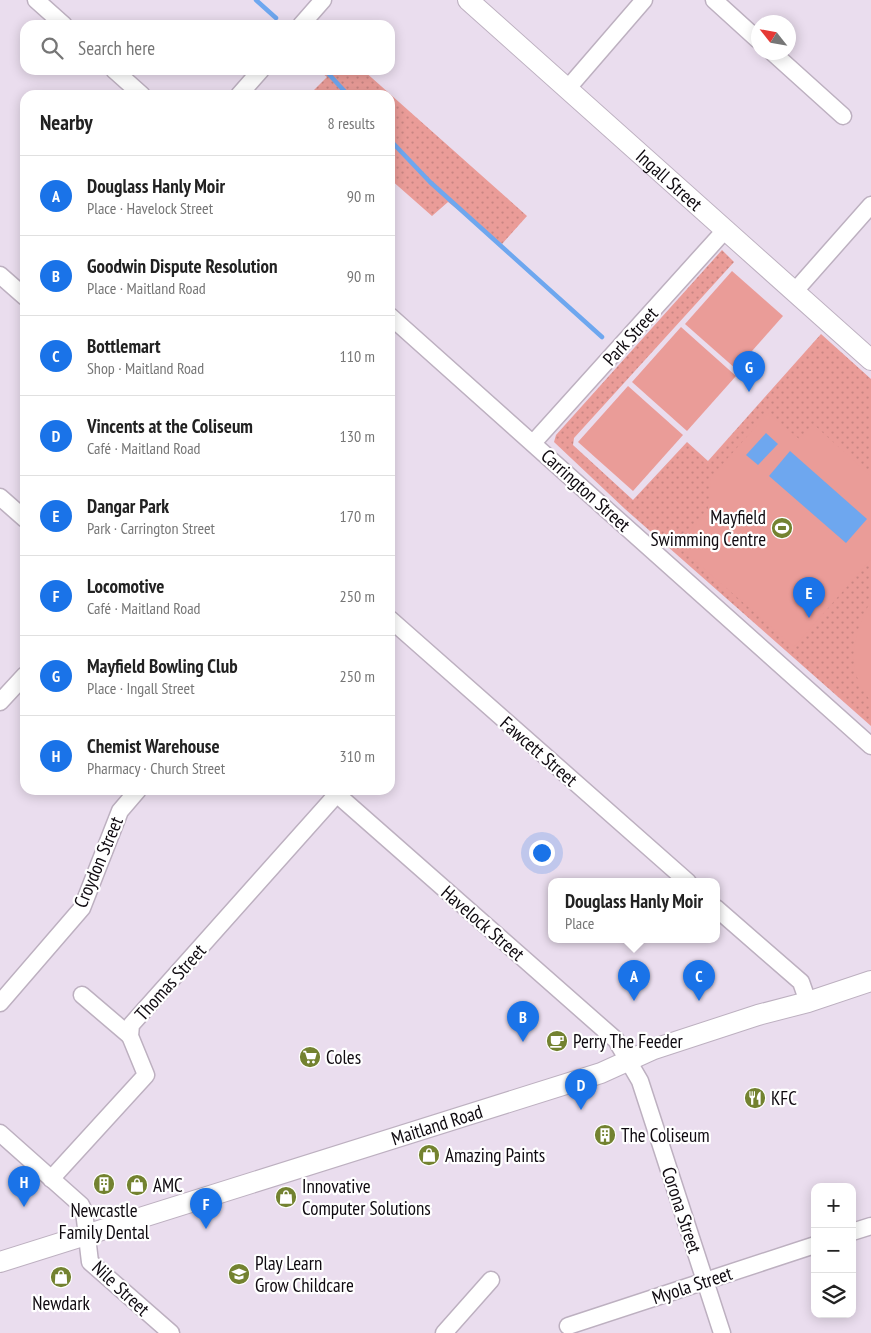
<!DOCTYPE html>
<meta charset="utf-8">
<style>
:root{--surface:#fff;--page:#f6f6f6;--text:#222;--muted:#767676;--line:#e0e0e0;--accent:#1a73e8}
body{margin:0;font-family:"PT Sans Narrow",sans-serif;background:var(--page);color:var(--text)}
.controls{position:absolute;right:15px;bottom:15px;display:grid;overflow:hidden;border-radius:10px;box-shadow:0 2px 12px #0003}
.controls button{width:45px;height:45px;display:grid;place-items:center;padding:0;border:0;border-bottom:1px solid var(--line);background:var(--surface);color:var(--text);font:25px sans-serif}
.compass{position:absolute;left:751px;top:15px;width:45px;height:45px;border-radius:50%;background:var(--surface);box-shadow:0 2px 12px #0003;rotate:301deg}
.you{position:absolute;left:541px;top:852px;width:18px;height:18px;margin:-12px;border:4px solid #fff;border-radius:50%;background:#1a73e8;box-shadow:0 0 0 8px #1a73e833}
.badge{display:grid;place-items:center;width:32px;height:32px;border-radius:50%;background:var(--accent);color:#fff;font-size:16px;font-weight:700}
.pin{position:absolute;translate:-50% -41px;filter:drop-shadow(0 1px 2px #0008)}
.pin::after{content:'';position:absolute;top:26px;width:18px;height:15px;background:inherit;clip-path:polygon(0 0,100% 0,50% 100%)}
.popup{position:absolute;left:548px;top:878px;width:172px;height:65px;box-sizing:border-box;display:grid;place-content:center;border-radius:10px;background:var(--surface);filter:drop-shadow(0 1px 4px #0005);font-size:16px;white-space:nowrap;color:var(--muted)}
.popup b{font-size:19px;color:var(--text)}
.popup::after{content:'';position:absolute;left:50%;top:100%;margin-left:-10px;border:10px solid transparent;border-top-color:var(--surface)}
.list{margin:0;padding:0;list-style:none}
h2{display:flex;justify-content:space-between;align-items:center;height:65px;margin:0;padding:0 20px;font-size:21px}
h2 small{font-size:16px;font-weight:400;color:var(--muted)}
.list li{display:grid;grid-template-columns:32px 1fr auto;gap:15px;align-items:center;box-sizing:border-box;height:80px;padding:0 20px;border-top:1px solid var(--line)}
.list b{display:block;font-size:19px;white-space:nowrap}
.list p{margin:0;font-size:16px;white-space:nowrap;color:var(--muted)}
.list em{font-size:16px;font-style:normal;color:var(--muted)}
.icon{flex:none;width:28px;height:28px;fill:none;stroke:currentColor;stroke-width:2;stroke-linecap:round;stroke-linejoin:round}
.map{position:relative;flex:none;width:871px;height:1333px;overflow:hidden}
.search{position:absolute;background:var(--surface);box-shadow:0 2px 12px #0003;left:20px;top:20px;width:375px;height:55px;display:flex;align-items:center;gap:12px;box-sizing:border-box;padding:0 18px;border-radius:15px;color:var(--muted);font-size:19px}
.panel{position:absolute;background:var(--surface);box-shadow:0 2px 12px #0003;left:20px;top:90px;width:375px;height:705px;border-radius:15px}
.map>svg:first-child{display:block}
.green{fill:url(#green-dots)}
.pitch{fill:#ea9c98}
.water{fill:#6ea7ef}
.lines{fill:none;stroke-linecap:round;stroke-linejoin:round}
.stream{stroke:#6ea7ef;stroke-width:4.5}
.minor-casing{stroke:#bdb0c0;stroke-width:19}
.major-casing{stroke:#bdb0c0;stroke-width:22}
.minor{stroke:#fff;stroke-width:16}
.major{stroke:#fff;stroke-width:20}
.labels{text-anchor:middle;stroke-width:4.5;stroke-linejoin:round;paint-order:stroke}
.street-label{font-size:19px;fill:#0f0a10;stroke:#fff}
.poi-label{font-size:19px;fill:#0f0a10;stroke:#fff;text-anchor:start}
</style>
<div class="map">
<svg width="871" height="1333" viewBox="0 0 871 1333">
<defs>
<pattern id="green-dots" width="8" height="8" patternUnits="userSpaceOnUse" patternTransform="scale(1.25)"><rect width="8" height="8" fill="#ea9c98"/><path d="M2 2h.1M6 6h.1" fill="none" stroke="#c88582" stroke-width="1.8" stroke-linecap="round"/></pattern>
</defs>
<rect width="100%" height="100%" fill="#eaddee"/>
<g class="green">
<path d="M318,70H363L527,216L502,244L448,202L432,216L390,179V95H309L327,77Z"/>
<path d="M722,250L734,262L574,438L573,445L633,500L687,442L708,461L821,334L871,379V726L625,509L554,442L556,435Z"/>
</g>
<g class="pitch">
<path d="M732,271L783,316L736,369L685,324Z"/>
<path d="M681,327L736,376L687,431L632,382Z"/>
<path d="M628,386L683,435L633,491L578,442Z"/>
<path d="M768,413L799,439L813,424L871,476V559L794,647L677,545L708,511L711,477Z"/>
<path d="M871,601V701C844,669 852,635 871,601Z"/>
</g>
<g class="water">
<path d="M766,433L778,444L758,465L746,455Z"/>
<path d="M790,451L867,519L846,543L769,476Z"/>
</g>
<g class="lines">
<g class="stream">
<path d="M256,0L276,18"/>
<path d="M325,70L348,95"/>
<path d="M390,140L430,182L602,337"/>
</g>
<g class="minor-casing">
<g id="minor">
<path d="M36,0L64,25"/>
<path d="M714,0L758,40"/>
<path d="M301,25L323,0"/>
<path d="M772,52L843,116"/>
<path d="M114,70L142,95"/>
<path d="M568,88L644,0"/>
<path d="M239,95L261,70"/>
<path d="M0,275L25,297"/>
<path d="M795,291L871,205"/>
<path d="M390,316L871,746"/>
<path d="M533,443L726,229"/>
<path d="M0,497L25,519"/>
<path d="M390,619L688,882"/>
<path d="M0,702L25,675"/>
<path d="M332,790L616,1040L640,1081L722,1333"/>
<path d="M716,908L801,982L808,1002"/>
<path d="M82,995L130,1036"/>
<path d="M0,1003L82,908L120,811L138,790"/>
<path d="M0,1133L81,1205L84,1211L90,1262L171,1333"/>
<path d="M51,1179L146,1075L130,1036L131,1025L337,794"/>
<path d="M852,1232L871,1226"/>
<path d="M568,1326L815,1245"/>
<path d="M444,1333L491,1280"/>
</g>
</g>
<g class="major-casing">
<g id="major">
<path id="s1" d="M468,0L871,360"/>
<path id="s2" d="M0,1262L601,1073L654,1049L758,1015L808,1002L871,981"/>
</g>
</g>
<use href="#minor" class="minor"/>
<use href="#major" class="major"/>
</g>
<defs>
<g id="stadium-disc" transform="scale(1.125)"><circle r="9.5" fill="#738230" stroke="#fff"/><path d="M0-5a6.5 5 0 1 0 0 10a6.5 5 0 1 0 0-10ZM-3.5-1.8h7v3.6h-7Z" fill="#fff"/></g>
<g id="cafe-disc" transform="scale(1.125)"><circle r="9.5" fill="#738230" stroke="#fff"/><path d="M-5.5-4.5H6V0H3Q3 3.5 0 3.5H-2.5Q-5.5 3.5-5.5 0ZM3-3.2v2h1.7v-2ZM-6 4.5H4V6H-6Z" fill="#fff"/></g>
<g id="supermarket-disc" transform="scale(1.125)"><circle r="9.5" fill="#738230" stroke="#fff"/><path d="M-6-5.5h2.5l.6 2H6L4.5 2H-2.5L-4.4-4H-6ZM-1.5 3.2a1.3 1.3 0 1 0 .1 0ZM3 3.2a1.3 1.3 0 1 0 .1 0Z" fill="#fff"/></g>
<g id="restaurant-disc" transform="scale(1.125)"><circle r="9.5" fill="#738230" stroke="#fff"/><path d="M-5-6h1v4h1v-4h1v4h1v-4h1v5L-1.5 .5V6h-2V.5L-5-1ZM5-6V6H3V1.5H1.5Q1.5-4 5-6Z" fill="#fff"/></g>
<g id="building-disc" transform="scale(1.125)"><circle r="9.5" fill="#738230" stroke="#fff"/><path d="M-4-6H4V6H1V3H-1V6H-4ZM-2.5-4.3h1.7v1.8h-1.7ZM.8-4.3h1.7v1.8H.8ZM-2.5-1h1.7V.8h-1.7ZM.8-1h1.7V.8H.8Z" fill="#fff"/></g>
<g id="shop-disc" transform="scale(1.125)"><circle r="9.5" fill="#738230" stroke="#fff"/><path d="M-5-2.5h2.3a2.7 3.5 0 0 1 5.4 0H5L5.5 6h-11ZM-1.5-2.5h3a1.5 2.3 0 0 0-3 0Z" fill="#fff"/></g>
<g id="school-disc" transform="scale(1.125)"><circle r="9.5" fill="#738230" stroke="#fff"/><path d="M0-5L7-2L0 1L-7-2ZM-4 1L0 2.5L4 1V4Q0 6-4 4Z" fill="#fff"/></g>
</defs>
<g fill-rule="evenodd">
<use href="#stadium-disc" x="782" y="528"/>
<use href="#cafe-disc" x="557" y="1041"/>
<use href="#supermarket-disc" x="310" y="1057"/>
<use href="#restaurant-disc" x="755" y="1098"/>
<use href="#building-disc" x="605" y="1135"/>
<use href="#shop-disc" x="429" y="1155"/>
<use href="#building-disc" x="104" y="1184"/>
<use href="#shop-disc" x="137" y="1185"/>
<use href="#shop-disc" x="286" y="1197"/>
<use href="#school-disc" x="239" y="1274"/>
<use href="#shop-disc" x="61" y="1277"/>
</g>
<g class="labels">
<g class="street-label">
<text dy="7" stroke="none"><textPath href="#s1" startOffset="270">Ingall Street</textPath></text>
<text transform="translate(630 336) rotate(-48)" y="7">Park Street</text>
<text transform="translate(586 490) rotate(42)" y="7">Carrington Street</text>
<text transform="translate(539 751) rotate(41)" y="7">Fawcett Street</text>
<text transform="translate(98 862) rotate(-67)" y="7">Croydon Street</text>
<text transform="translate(483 923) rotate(41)" y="7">Havelock Street</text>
<text transform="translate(170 982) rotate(-48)" y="7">Thomas Street</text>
<text dy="7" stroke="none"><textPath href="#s2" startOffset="458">Maitland Road</textPath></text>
<text transform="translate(682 1210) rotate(72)" y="7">Corona Street</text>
<text transform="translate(692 1285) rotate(-18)" y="7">Myola Street</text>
<text transform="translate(121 1288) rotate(43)" y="7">Nile Street</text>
</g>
<g class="poi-label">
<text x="766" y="524" text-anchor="end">Mayfield<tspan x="766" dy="22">Swimming Centre</tspan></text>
<text x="573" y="1048">Perry The Feeder</text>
<text x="326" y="1064">Coles</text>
<text x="771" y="1105">KFC</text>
<text x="621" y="1142">The Coliseum</text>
<text x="445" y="1162">Amazing Paints</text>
<text x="153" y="1192">AMC</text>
<text x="302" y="1193">Innovative<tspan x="302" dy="22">Computer Solutions</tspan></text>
<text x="104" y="1217" text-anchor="middle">Newcastle<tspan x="104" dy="22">Family Dental</tspan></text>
<text x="255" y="1270">Play Learn<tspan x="255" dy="22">Grow Childcare</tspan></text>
<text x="61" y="1310" text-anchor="middle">Newdark</text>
</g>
</g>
</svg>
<div class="controls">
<button>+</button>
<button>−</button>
<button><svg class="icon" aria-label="layers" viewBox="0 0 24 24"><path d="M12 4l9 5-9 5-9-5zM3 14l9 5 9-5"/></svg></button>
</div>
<svg class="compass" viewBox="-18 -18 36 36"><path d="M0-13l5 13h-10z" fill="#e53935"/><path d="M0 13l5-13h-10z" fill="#767676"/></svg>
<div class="you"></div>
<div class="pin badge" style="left:634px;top:1001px">A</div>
<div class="popup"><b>Douglass Hanly Moir</b>Place</div>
<div class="pin badge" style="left:523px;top:1042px">B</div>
<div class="pin badge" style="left:699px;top:1001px">C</div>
<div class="pin badge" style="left:581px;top:1110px">D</div>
<div class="pin badge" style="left:809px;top:618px">E</div>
<div class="pin badge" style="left:206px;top:1229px">F</div>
<div class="pin badge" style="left:749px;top:392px">G</div>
<div class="pin badge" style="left:24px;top:1207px">H</div>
<div class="search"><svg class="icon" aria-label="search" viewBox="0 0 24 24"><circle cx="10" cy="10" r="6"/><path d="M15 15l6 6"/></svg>Search here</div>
<section class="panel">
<h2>Nearby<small>8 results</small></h2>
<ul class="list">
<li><span class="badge">A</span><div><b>Douglass Hanly Moir</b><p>Place · Havelock Street</p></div><em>90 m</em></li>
<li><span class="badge">B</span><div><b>Goodwin Dispute Resolution</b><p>Place · Maitland Road</p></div><em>90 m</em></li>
<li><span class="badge">C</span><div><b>Bottlemart</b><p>Shop · Maitland Road</p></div><em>110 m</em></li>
<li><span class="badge">D</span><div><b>Vincents at the Coliseum</b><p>Café · Maitland Road</p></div><em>130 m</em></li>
<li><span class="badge">E</span><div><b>Dangar Park</b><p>Park · Carrington Street</p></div><em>170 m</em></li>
<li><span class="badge">F</span><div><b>Locomotive</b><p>Café · Maitland Road</p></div><em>250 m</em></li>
<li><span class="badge">G</span><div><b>Mayfield Bowling Club</b><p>Place · Ingall Street</p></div><em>250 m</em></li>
<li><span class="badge">H</span><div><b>Chemist Warehouse</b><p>Pharmacy · Church Street</p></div><em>310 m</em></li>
</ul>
</section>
</div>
